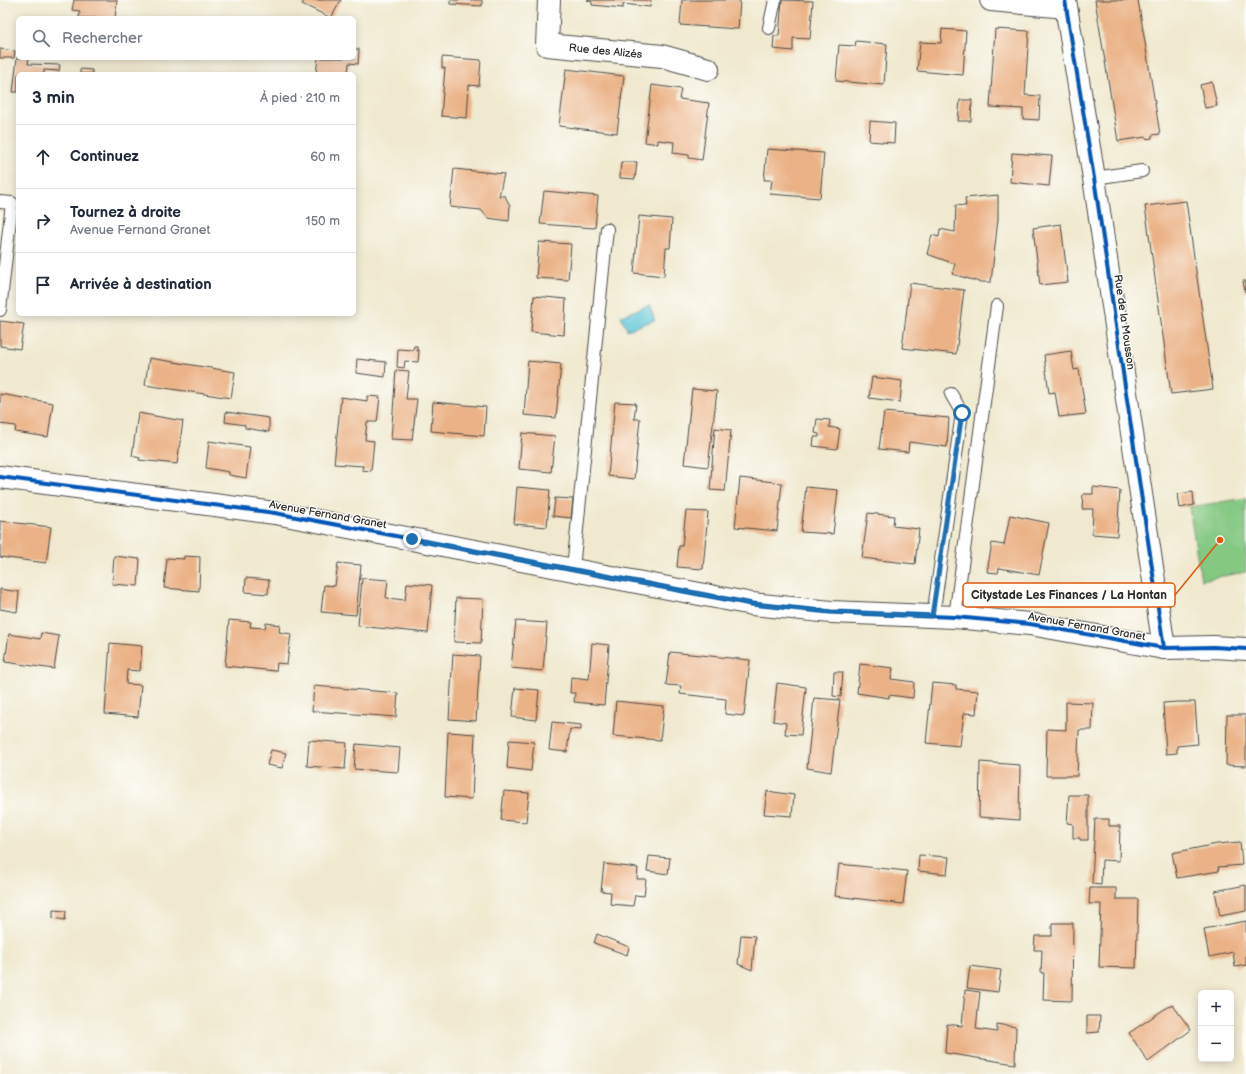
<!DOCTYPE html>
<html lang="fr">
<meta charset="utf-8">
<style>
:root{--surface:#fff;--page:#f2f2f3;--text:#1f2937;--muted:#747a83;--line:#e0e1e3}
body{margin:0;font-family:"Balsamiq Sans",sans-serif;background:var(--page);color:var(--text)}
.controls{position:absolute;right:12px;bottom:12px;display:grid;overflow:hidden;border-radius:6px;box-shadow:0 2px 10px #0003}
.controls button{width:36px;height:36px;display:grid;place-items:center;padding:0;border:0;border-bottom:1px solid var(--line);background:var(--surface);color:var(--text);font:20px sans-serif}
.stop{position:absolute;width:12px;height:12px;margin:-9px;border:3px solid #1f6fb2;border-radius:50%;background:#fff}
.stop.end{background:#1f6fb2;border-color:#fff;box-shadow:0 1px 4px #0008}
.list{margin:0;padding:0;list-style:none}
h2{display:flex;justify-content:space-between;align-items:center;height:52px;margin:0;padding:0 16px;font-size:17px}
h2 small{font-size:13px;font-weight:400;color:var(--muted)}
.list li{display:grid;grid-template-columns:26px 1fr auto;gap:12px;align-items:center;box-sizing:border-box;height:64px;padding:0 16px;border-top:1px solid var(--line)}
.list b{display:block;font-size:15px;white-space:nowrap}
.list p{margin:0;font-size:13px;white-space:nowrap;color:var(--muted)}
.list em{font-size:13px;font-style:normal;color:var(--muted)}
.icon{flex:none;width:22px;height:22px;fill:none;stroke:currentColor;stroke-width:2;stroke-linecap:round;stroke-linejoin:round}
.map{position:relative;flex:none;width:1246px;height:1074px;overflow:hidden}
.search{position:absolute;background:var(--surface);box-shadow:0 2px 10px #0003;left:16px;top:16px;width:340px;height:44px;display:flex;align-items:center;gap:10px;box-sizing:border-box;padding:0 14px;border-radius:6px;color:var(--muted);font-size:15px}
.panel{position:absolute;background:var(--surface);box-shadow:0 2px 10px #0003;left:16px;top:72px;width:340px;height:244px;border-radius:6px}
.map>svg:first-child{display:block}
.green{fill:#84c882;stroke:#587a56}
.water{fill:#5ec8d9;stroke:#447a82}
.building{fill:#ebb287}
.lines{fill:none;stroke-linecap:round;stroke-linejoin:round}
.lane-casing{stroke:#494844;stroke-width:14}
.street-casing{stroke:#494844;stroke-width:24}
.lane{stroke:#fff;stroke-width:12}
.street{stroke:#fff;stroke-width:22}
.cycleway-casing{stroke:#fdfcf7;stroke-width:6}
.cycleway{stroke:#0057b8;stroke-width:4}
.route{stroke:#1f6fb2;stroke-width:5}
.labels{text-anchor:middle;stroke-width:3;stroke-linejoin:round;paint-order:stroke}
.street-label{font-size:11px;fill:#2b2b2b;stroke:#fdfcf7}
.leader{fill:none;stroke:#df570e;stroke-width:1.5}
.callout-dot{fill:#df570e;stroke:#fdfcf7;stroke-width:1.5}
.callout{fill:#fdfcf7;stroke:#df570e;stroke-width:1.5}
.callout-label{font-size:12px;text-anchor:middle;font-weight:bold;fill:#2b2b2b}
</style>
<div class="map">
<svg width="1246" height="1074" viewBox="0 0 1246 1074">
<rect width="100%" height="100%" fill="#fdfcf7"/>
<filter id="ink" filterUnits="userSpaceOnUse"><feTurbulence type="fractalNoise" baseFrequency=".025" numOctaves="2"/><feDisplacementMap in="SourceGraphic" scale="8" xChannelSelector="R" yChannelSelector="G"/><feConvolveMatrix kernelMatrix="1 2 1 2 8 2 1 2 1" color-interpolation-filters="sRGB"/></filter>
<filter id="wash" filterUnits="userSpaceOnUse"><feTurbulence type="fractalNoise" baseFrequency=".012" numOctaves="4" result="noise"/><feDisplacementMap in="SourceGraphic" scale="16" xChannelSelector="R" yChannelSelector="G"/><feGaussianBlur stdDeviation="0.9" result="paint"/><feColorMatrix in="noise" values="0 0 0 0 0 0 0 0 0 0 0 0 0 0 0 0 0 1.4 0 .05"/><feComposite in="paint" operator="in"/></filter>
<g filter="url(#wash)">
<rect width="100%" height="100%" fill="#f0e9cf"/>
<path class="green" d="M1246,498V572L1201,580L1189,507Z"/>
<path class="water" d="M649,305L655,320L627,330L621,316Z"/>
<g id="blocks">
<g class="building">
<path d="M74,0H117L115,18H79L80,11L72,10Z"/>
<path d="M305,0H341L331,18L302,4Z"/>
<path d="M450,0H482V6L450,4Z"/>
<path d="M587,0H651L650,7L623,4V8L592,5V2Z"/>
<path d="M682,0H740L738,29L680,25Z"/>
<path d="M782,0L813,1L810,39L793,38V51L773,49L774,36H779Z"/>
<path d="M1095,0H1138L1160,134L1152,135V138L1146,139V137L1118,141Z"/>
<path d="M942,29L966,31L963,75L917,71L920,42L941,43Z"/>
<path d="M995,29L1029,31L1025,95L1040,96L1039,120L1023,119V109L990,107Z"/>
<path d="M856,41L887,44L884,85L836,81L839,45L855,46Z"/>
<path d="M0,49L15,51L14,58H0Z"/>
<path d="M354,49H359L358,64L349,63L348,74H316L318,58H354Z"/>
<path d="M442,57L481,60L479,86L469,85L467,118L441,116L445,68H442Z"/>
<path d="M17,58H29L28,64L60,65L59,71L44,70V74H18V92H13Z"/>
<path d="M80,69L92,70V74H80Z"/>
<path d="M566,69L624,76L617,133L559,126Z"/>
<path d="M1212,82L1217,106L1205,108L1200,85Z"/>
<path d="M652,85L681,89L679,99L709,103L702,160L689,158V155L673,153L674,142L658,140V144L645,142Z"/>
<path d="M960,100H972L971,121H958Z"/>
<path d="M870,121L895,123L894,143L869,141Z"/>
<path d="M767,149L824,153L820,198L770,194L772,180H764Z"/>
<path d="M1012,153L1052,156L1049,186L1010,182Z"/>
<path d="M621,162H637L635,179L620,178Z"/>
<path d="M454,169L504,174L499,196H505L510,206L509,221L488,218L481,210L450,207Z"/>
<path d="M544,191L598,196L595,228L540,224Z"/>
<path d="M998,195V219L991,282H980L952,274L955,264L927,254L932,235L939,237L940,229L955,232L956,205L966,206L965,198Z"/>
<path d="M1186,201L1213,389L1171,394L1145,206Z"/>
<path d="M639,216L672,219L670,248H666L664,276L634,273Z"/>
<path d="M1061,224L1068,282L1040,285L1033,228Z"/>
<path d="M539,242L571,244L568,280L536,278Z"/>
<path d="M1243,281H1246V292H1245Z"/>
<path d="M910,283L964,290L956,354L902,348Z"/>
<path d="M534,296L566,299L564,335L531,332Z"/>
<path d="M0,321L24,324L20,349L0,346Z"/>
<path d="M414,346H417V351L419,350L418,362L405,361L404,368L397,367L398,349L413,350Z"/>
<path d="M1071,351L1074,370L1079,369L1086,414L1059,417L1055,392L1049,393L1044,355Z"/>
<path d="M149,358L235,372L231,398L145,385Z"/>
<path d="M357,359L386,362L385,377L356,373Z"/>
<path d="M528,361L561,364L556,418L524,415Z"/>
<path d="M396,370L409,371L406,399H417L412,440L391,439Z"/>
<path d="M872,377L902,381L900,402L869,398Z"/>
<path d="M692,389L717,391L708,467L684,464Z"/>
<path d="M0,394L53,403L48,437L15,432L16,426L0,424Z"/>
<path d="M367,396L380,397L377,422H367L365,440L374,441L371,471L362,470L363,466L334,464L341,397L367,401Z"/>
<path d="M433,402L486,407L484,436L431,431Z"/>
<path d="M615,402L636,403L634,419H640L634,479L608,476Z"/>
<path d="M226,412L269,418V432L245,428V425L225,422Z"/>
<path d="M884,412L949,418L947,447L909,442L908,452L879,449Z"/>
<path d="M138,413L183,421L177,464L139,460L140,458L132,456Z"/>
<path d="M817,419L830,420L829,427L840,429L837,449L813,446L814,437H819V434L815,433Z"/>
<path d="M715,428L731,430L725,491L710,490Z"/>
<path d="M522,433L555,436L551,472L519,469Z"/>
<path d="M209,441L250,447L246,478L229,475V472L206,468Z"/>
<path d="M740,478L782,483L777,531L735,527Z"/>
<path d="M517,487L550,490L547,527L514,524Z"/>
<path d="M806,487L838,490L833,534L801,532Z"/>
<path d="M1093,487L1120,490L1117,536L1092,534L1093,509H1082L1083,494H1093Z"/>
<path d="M1193,492L1194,505L1180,508L1178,494Z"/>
<path d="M555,498L573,499L571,518L553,516Z"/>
<path d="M686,511L708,512L703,569L677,567L679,546H682Z"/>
<path d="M868,513L894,516L893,526L919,529L915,564L862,558Z"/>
<path d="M1010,515L1049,523L1039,575L999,568L998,573L987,572L992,543L1004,545Z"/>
<path d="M0,521L51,527L46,563L0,557Z"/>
<path d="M114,556L140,559L138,586L112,584Z"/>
<path d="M184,556L200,557L199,591L164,588L167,558L184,559Z"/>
<path d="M338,563L361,565L356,615L321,612L324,585L335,586Z"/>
<path d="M246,578L269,580L268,594L245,592Z"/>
<path d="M362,578L388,580L386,598L405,600L407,583L432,585L428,633L358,626Z"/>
<path d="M0,589L19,592L17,612L0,609Z"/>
<path d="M456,598L483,599L481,643L454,642Z"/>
<path d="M229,620L251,622L250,627L265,628L266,623L280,625L279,632L291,634L287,664L277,663L276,671L225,666Z"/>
<path d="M516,621L547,623L543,671L511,668Z"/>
<path d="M41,633L59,636L54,669L5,662L9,634L40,639Z"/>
<path d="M110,643L142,646L140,671L127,670L126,684L141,685L138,717L105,714Z"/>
<path d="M592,643L609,645L604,705L574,702L575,693H570L571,677L589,679Z"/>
<path d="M670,652L750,660L744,716L725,714L726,699L680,694L681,686L666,685Z"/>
<path d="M453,654L480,656L476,721L449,719Z"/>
<path d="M860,664L893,668L891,679L914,682L913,698L889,695V698L857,693Z"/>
<path d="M834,672H843L841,697L833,696Z"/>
<path d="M777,683L806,687L801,735L785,734L786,723L773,721Z"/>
<path d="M932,683L956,685V689L978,691L976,714L964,713L960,746L926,743Z"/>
<path d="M314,686L398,693L396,717L312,711Z"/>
<path d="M515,688L539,690L536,720L512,717Z"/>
<path d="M814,698L840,700L831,772L807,768Z"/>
<path d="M616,701L664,706L660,740L613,736Z"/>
<path d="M1066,702L1093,703L1092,730H1079L1077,776H1046L1047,729L1066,730Z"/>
<path d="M1177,702H1195L1198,744L1177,746V753L1166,754L1163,703Z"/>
<path d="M1227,715H1246V766L1226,765Z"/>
<path d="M552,722L581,725V730L570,729L567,752L549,750Z"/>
<path d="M448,732L475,734L472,799L445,797Z"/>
<path d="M309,740L347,743L345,769L307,766Z"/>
<path d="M509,740L534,742L531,771L507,768Z"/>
<path d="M356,744L400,748L398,772L354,769Z"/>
<path d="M271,750L286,753L282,768L267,765Z"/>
<path d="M980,762L1020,765L1019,820L979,817Z"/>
<path d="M504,791L529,793L526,822L501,820Z"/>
<path d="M767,791L794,795L792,816L764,814Z"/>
<path d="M1069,795H1088V840H1080V838H1073V824L1067,823Z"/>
<path d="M1095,819H1109V826H1120L1119,861L1102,860L1101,885L1092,884Z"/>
<path d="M1240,842L1242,865L1218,867L1219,871L1177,878L1172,853L1217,844Z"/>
<path d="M919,855L949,857L947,874L918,871Z"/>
<path d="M649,856L670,858L668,874L647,871Z"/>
<path d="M604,864L638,868L637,879H646L644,896L635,895L633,906L610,904L611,892L601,891Z"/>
<path d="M839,864L907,871L903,904L835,896Z"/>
<path d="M1246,885V911L1220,916L1215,891Z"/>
<path d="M1090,888H1116V899H1138L1136,968L1099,967L1101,904H1089Z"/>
<path d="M53,910L66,911L65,920L53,918Z"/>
<path d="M1246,921V965L1235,967L1233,952L1209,957L1204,929Z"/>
<path d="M1052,923H1073L1072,1001L1043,1000L1044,973H1041L1042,950H1034L1035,936H1052Z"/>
<path d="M597,934L629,947L627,955L594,943Z"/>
<path d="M741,935L755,936L752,970L738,964Z"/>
<path d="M970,966L1001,970L998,992L967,988Z"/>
<path d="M965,990L980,992L976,1029L997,1032V1024L1016,1027L1015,1064L945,1053L947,1024L962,1026Z"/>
<path d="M1172,1004L1191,1030L1148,1062L1129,1033Z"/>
<path d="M1087,1016H1100L1099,1032L1087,1033Z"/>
</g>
</g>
</g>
<g filter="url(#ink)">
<use href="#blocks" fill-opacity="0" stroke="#494844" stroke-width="1"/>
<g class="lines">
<g class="lane-casing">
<g id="lane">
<path d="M769,28L775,0"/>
<path d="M1094,178L1142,171"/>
<path d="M0,202L12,203L0,310"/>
<path d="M573,569L607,229"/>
<path d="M933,616L962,413L951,394"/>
<path d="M955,617L997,306"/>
</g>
</g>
<g class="street-casing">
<g id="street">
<path id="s1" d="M549,0L547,45L662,56L708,69"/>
<path d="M991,0L1066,7"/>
<path d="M1065,0L1094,178L1164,648"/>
<path d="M0,477L275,513L752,604L831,612L955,617L1030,624L1164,648L1214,647L1246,649"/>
</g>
</g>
<use href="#lane" class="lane"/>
<use href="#street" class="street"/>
<g class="cycleway-casing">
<g id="cycleway">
<path d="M1065,0L1094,178L1164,648"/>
<path d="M0,477L275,513L752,604L831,612L955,617L1030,624L1164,648L1214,647L1246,649"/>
</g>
</g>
<use href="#cycleway" class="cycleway"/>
</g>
</g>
<g class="lines" filter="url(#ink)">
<path class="route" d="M412,539L752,604L831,612L932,616L962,413"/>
</g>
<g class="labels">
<g class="street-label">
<text dy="4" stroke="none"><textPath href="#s1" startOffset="104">Rue des Alizés</textPath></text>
<text transform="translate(1125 322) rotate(82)" y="4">Rue de la Mousson</text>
<text transform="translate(328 514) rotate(10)" y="4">Avenue Fernand Granet</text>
<text transform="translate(1087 626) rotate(10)" y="4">Avenue Fernand Granet</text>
</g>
</g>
<path class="leader" d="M1220 540L1175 595"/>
<circle class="callout-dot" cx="1220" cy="540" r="4"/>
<rect class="callout" x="963" y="583" width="212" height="24" rx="4"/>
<g class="callout-label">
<text x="1069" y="599">Citystade Les Finances / La Hontan</text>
</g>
</svg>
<div class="controls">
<button>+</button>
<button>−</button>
</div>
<div class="stop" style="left:962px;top:413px"></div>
<div class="stop end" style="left:412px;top:539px"></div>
<div class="search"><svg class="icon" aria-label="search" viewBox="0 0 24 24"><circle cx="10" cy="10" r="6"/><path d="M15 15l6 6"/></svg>Rechercher</div>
<section class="panel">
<h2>3 min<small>À pied · 210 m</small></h2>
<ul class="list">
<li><svg class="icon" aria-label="ahead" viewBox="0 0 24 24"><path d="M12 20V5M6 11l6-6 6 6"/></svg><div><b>Continuez</b></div><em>60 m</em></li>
<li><svg class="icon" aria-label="right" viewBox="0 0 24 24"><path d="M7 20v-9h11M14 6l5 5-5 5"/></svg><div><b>Tournez à droite</b><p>Avenue Fernand Granet</p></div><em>150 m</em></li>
<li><svg class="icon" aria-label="arrive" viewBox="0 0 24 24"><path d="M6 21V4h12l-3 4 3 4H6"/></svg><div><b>Arrivée à destination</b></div></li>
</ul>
</section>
</div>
